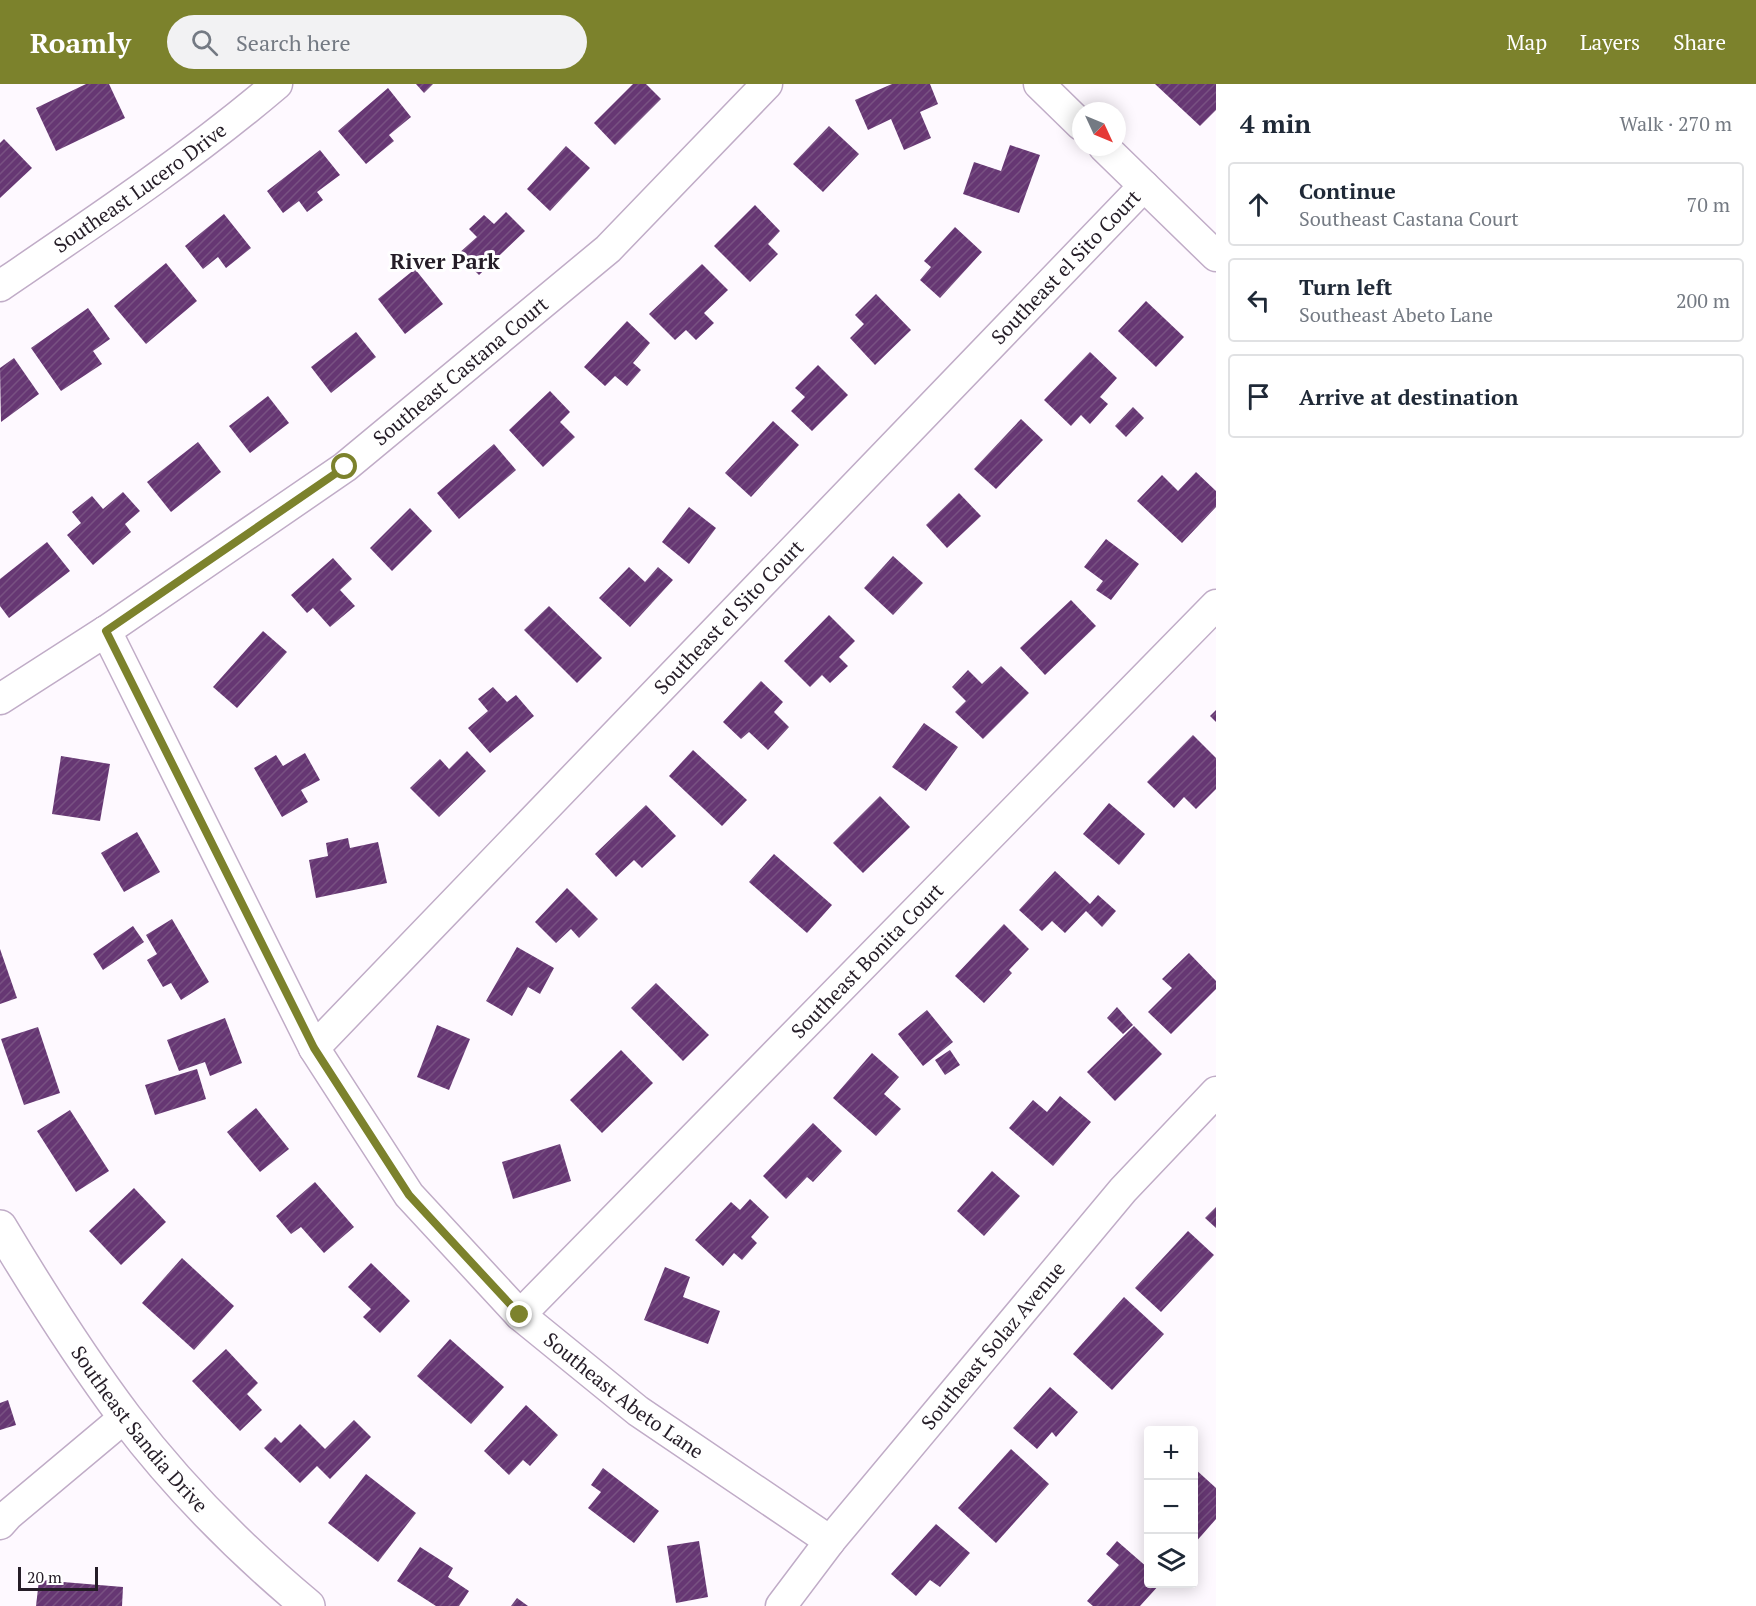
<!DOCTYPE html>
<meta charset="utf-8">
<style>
:root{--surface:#fff;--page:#f2f2f3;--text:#1f2937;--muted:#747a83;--line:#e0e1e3;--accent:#7c822c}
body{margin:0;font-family:"PT Serif",serif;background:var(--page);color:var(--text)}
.controls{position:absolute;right:18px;bottom:18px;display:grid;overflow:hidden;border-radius:6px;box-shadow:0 3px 15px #0003}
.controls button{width:54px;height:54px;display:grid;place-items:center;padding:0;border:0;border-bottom:2px solid var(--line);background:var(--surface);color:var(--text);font:30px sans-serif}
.compass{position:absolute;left:1072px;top:18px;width:54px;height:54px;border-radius:50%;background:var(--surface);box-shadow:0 3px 15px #0003;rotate:134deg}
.scale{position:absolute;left:18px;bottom:15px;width:80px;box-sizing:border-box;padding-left:6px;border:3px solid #251d27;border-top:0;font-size:16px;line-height:21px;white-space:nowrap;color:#251d27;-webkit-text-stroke:4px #fff;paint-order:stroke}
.stop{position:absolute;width:18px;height:18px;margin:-14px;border:4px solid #7c822c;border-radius:50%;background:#fff}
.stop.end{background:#7c822c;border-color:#fff;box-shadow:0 2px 6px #0008}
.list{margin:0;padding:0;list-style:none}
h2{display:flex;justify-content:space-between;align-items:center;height:78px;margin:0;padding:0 24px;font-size:26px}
h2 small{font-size:20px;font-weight:400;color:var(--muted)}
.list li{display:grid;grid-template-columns:39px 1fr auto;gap:18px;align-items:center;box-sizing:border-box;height:84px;margin:0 12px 12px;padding:0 12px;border:2px solid var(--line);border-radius:6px}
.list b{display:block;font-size:22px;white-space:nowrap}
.list p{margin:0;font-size:20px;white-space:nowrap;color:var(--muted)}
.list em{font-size:20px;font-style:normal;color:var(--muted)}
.icon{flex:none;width:33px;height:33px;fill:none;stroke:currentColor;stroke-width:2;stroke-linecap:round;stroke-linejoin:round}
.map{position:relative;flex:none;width:1216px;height:1522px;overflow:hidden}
header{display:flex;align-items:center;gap:36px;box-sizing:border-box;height:84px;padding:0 30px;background:var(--accent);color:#fff}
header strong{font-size:28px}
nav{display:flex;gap:33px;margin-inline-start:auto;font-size:21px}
.search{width:420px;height:54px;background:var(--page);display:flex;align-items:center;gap:15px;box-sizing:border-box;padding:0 21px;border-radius:33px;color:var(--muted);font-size:22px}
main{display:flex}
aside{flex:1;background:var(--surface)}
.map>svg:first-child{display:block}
.building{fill:url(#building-hatch)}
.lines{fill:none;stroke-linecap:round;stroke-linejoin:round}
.minor-casing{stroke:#c0acc7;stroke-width:33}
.tertiary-casing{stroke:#c0acc7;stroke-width:36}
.minor{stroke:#fff;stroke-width:30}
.tertiary{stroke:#fff;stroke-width:33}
.route{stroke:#7c822c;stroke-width:8}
.labels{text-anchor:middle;stroke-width:6;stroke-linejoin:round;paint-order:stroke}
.street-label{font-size:20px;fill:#251d27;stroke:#fff}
.quarter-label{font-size:22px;font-weight:bold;fill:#251d27;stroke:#fff}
</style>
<header>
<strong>Roamly</strong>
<div class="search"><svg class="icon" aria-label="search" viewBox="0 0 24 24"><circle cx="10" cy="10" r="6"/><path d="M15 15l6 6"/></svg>Search here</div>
<nav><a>Map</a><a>Layers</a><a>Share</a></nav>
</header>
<main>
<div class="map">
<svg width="1216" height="1522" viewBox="0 0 1216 1522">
<defs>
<pattern id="building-hatch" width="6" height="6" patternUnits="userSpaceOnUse" patternTransform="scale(1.5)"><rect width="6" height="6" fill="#663773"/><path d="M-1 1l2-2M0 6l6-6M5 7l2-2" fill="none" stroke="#785182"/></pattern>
</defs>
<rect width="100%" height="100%" fill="#fef9ff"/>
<g class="building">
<path d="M86,0H109L125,34L56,67L36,24Z"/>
<path d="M416,0H433L424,9Z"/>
<path d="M633,0H646L661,15L615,61L594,39Z"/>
<path d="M892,0H930L938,20L920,28L931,54L904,66L891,35L868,46L855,16Z"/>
<path d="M1155,0H1216V26L1200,42Z"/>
<path d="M388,4L411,33L389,51L394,57L366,80L338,47Z"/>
<path d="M829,42L859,70L823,108L793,80Z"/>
<path d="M4,55L32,84L0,114V59Z"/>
<path d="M1010,61L1040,71L1019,129L963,110L974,78L1001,87Z"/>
<path d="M566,62L590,84L550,127L527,105Z"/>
<path d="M320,66L340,91L317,108L323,116L307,128L299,117L283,129L267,107Z"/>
<path d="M755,121L780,147L768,160L778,170L750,198L714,162Z"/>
<path d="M506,128L525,147L479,191L458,170L477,153L469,145L484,131L494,140Z"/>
<path d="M224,130L251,164L226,184L218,173L203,185L185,162Z"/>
<path d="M955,143L982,168L940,214L920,196L931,183L924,177Z"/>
<path d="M166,179L197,217L146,260L114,222Z"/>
<path d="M702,180L728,206L704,229L714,239L696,256L686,246L675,256L649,230Z"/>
<path d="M415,185L443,220L405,250L378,215Z"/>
<path d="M876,210L911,246L875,281L850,254L864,240L855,231Z"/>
<path d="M1146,217L1184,253L1156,283L1118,247Z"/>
<path d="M88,224L110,255L93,267L102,280L61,307L31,264Z"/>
<path d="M627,237L650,259L633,279L641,286L627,302L615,292L605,302L584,283Z"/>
<path d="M356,248L376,273L331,309L311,283Z"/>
<path d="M1090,268L1117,294L1100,313L1108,320L1090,340L1081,331L1071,342L1044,316Z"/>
<path d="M14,274L39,310L1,338L0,284Z"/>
<path d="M818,281L848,311L812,347L791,327L805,313L795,304Z"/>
<path d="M550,307L570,328L560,338L575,353L543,383L509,346Z"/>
<path d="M268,312L289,339L250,369L229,342Z"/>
<path d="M1133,323L1144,334L1126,353L1115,342Z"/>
<path d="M1021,335L1043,356L996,405L974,385Z"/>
<path d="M773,337L799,361L751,413L725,389Z"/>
<path d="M198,358L221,388L171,428L147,398Z"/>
<path d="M494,360L516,386L459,435L437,409Z"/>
<path d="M1196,388L1216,407V423L1182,459L1137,417L1162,391L1178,407Z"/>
<path d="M123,408L140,427L125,440L131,448L93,481L67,451L81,439L72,428L92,412L103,425Z"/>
<path d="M959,409L981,432L947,464L926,441Z"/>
<path d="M689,423L716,444L689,480L662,458Z"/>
<path d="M410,424L432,447L392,487L370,464Z"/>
<path d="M1106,455L1139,480L1111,516L1096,506L1103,497L1084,483Z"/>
<path d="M47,458L70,487L9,534L0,522V495Z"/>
<path d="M893,472L923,499L893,531L864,504Z"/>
<path d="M333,474L352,495L340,506L355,522L330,543L313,524L307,529L291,511Z"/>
<path d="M629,483L645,498L658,483L673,496L630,543L599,514Z"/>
<path d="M1071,516L1096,542L1045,591L1020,564Z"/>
<path d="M549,522L602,574L577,599L524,546Z"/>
<path d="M829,531L855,557L839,573L848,582L830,599L822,591L810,603L784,577Z"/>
<path d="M263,547L287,568L237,624L213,603Z"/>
<path d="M1001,582L1029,609L983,655L955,628L966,617L952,603L968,586L982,600Z"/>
<path d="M761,597L783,618L774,628L789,643L768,666L749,648L741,655L723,638Z"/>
<path d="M493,603L507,618L516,611L534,632L490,669L468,644L488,627L478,615Z"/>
<path d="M1216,626V638L1210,632Z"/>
<path d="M924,639L958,663L926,707L892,683Z"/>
<path d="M1193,651L1216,674V705L1196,725L1184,713L1174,724L1147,698Z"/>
<path d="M693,666L747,716L722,742L669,692Z"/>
<path d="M467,667L486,687L439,733L410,704L440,675L449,685Z"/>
<path d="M305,669L320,696L301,706L308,718L282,733L254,684L276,671L283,682Z"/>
<path d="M61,672L110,680L100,737L52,730Z"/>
<path d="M880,712L910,743L863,789L833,759Z"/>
<path d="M1109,719L1145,750L1119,781L1083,750Z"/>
<path d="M646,721L676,752L642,784L634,776L616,793L595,770Z"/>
<path d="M137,748L160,788L124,808L101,769Z"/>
<path d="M348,754L350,764L378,758L387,799L316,814L309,776L328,772L326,759Z"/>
<path d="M774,770L832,821L807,849L749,798Z"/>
<path d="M1055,787L1090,820L1098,811L1116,827L1102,843L1086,827L1065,849L1052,837L1042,847L1019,826Z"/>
<path d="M567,804L598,835L579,854L571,845L556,859L535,838Z"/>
<path d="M172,835L209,898L181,916L171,899L163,903L147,876L157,870L146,851Z"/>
<path d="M1004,840L1029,865L1009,886L1012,889L984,919L955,892Z"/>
<path d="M133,842L144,858L103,886L93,870Z"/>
<path d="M517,863L554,884L540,910L528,903L512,932L486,917Z"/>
<path d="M0,865L17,914L0,920Z"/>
<path d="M1189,869L1216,897V905L1171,950L1148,928L1172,904L1162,895Z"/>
<path d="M656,899L709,951L683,977L631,924Z"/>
<path d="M1117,923L1133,941L1123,950L1107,934Z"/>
<path d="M927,926L953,958L923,982L898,950Z"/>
<path d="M225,934L242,979L210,992L205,978L179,987L167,956Z"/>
<path d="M437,941L470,955L449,1006L417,993Z"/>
<path d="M1134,942L1162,970L1115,1017L1087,988Z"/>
<path d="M38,943L60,1009L24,1021L1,955Z"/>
<path d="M621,966L653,999L602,1049L570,1016Z"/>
<path d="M950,966L960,981L945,991L935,976Z"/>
<path d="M872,969L899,993L884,1010L901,1025L876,1052L833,1014Z"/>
<path d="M197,985L206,1015L155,1031L145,1001Z"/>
<path d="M1060,1012L1091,1038L1053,1082L1009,1044L1033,1016L1047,1028Z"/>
<path d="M256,1024L289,1065L260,1088L227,1048Z"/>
<path d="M70,1026L109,1087L76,1108L37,1047Z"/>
<path d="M813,1039L842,1067L813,1098L807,1093L786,1115L763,1092Z"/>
<path d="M560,1060L571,1097L513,1115L502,1078Z"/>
<path d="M992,1087L1020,1112L984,1152L957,1127Z"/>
<path d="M315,1098L354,1143L324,1169L301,1143L291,1150L276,1132Z"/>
<path d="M134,1104L166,1138L121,1181L89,1147Z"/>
<path d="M750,1115L769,1133L751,1153L757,1159L742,1176L734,1169L723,1182L695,1156L731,1118L740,1126Z"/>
<path d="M1216,1123V1144L1205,1134Z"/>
<path d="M1188,1147L1214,1171L1161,1228L1135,1204Z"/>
<path d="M182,1174L234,1222L194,1266L142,1219Z"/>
<path d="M371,1179L410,1217L380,1249L363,1233L371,1225L348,1203Z"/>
<path d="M665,1183L690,1193L683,1213L720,1227L708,1260L644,1236Z"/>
<path d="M1124,1213L1164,1250L1112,1306L1073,1270Z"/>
<path d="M450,1255L504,1303L471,1340L417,1292Z"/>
<path d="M226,1265L258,1299L247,1310L262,1326L240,1347L192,1297Z"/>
<path d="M1050,1303L1078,1328L1056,1353L1052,1348L1037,1365L1013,1344Z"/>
<path d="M8,1316L16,1341L0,1346V1319Z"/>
<path d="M526,1321L558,1351L530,1382L523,1376L509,1391L484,1367Z"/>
<path d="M354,1336L371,1353L330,1395L317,1382L300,1399L264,1364L275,1353L281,1359L300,1340L325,1365Z"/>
<path d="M1011,1365L1049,1400L996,1459L958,1424Z"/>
<path d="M603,1384L659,1427L634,1459L588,1424L601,1408L591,1401Z"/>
<path d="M1194,1384L1216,1404V1435L1194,1460Z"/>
<path d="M366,1390L416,1429L378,1478L328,1439Z"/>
<path d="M936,1440L970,1469L940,1503L930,1496L916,1512L891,1490Z"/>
<path d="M699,1457L708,1513L676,1519L667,1462Z"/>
<path d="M1117,1457L1148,1484V1500H1160L1140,1522H1093L1087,1517L1119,1481L1106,1470Z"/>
<path d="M420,1463L453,1484L448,1493L469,1507L459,1522H436L397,1497Z"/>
<path d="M39,1496L123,1503L122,1522H36Z"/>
<path d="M517,1514L528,1522H511Z"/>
</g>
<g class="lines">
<g class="minor-casing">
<g id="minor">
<path d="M1039,0L1081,41"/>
<path d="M1104,63L1216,172"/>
<path id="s1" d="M0,202C94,138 190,74 277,0"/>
<path id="s2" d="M106,547L314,964L409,1111L520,1231L638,1327L830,1457"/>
<path id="s3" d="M0,615L106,547L345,383L608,165L767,0"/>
<path id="s4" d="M314,964L1144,102"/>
<path id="s5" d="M520,1231L1216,521"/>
<path d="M0,1440L8,1431L125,1333"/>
<path id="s6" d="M781,1522L830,1457L1123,1106L1216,1008"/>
</g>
</g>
<g class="tertiary-casing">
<g id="tertiary">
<path id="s7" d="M0,1143C39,1208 79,1272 125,1333C178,1403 241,1466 308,1522"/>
</g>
</g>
<use href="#minor" class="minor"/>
<use href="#tertiary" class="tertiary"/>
</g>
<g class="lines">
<path class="route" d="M345,383L106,547L314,964L409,1111L520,1231"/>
</g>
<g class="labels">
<g class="street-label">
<text dy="7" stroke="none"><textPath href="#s1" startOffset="171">Southeast Lucero Drive</textPath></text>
<text dy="7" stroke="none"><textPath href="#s4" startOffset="1084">Southeast el Sito Court</textPath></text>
<text dy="7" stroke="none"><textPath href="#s3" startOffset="566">Southeast Castana Court</textPath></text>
<text dy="7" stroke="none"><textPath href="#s4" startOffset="598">Southeast el Sito Court</textPath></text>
<text dy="7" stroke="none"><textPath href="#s5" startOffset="496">Southeast Bonita Court</textPath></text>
<text dy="7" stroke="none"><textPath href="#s6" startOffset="336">Southeast Solaz Avenue</textPath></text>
<text dy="7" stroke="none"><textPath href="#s2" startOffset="936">Southeast Abeto Lane</textPath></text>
<text dy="7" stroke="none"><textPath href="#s7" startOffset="246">Southeast Sandia Drive</textPath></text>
</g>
<g class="quarter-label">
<text x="445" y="185">River Park</text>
</g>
</g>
</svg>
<div class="controls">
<button>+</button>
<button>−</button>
<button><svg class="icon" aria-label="layers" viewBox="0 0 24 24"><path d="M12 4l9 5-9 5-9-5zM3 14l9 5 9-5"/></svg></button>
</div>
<svg class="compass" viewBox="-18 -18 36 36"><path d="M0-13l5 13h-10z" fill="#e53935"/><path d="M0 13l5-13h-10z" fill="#747a83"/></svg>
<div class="scale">20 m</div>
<div class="stop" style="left:345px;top:383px"></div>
<div class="stop end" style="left:520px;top:1231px"></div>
</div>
<aside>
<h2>4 min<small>Walk · 270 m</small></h2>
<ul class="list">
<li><svg class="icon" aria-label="ahead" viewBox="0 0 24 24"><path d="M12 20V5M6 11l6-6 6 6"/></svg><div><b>Continue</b><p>Southeast Castana Court</p></div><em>70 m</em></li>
<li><svg class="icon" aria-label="left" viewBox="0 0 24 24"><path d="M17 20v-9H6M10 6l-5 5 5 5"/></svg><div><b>Turn left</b><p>Southeast Abeto Lane</p></div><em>200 m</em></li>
<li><svg class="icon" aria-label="arrive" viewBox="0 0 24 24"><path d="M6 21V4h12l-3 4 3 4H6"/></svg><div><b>Arrive at destination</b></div></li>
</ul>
</aside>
</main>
